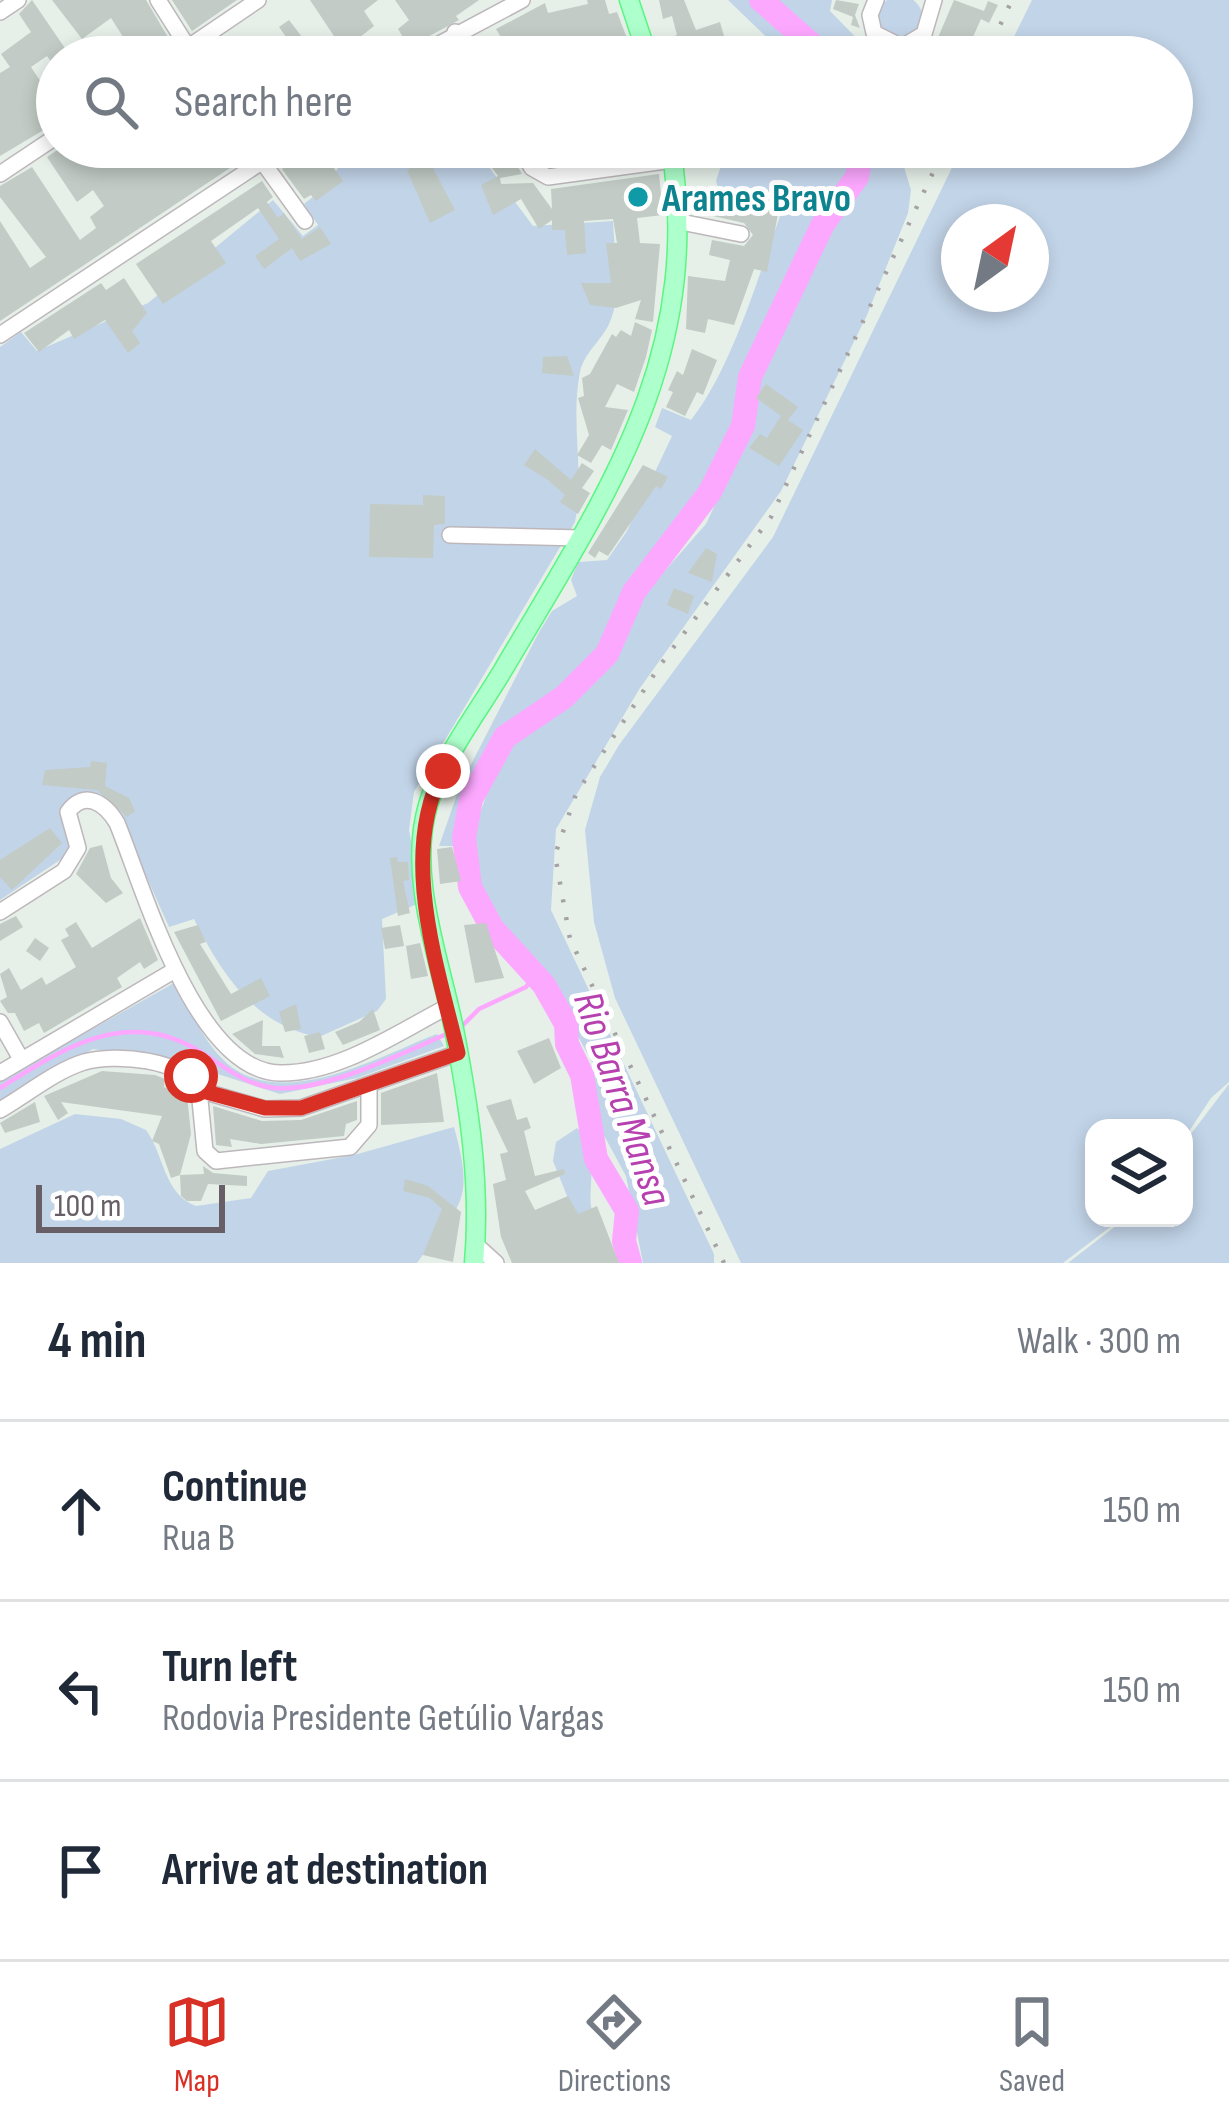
<!DOCTYPE html>
<meta charset="utf-8">
<style>
:root{--surface:#fff;--page:#f6f6f7;--text:#1f2937;--muted:#747a83;--line:#e0e1e3;--accent:#d93025}
body{margin:0;font-family:"Sofia Sans Condensed",sans-serif;background:var(--page);color:var(--text)}
.controls{position:absolute;right:36px;bottom:36px;display:grid;overflow:hidden;border-radius:24px;box-shadow:0 6px 18px #0003}
.controls button{width:108px;height:108px;display:grid;place-items:center;padding:0;border:0;border-bottom:3px solid var(--line);background:var(--surface);color:var(--text);font:60px sans-serif}
.compass{position:absolute;left:941px;top:204px;width:108px;height:108px;border-radius:50%;background:var(--surface);box-shadow:0 6px 18px #0003;rotate:33deg}
.scale{position:absolute;left:36px;bottom:30px;width:189px;box-sizing:border-box;padding-left:12px;border:6px solid #675e66;border-top:0;font-size:33px;line-height:42px;white-space:nowrap;color:#675e66;-webkit-text-stroke:9px #fff;paint-order:stroke}
.stop{position:absolute;width:36px;height:36px;margin:-27px;border:9px solid #d93025;border-radius:50%;background:#fff}
.stop.end{background:#d93025;border-color:#fff;box-shadow:0 3px 12px #0008}
.list{margin:0;padding:0;list-style:none}
h2{display:flex;justify-content:space-between;align-items:center;height:156px;margin:0;padding:0 48px;font-size:51px}
h2 small{font-size:39px;font-weight:400;color:var(--muted)}
.list li{display:grid;grid-template-columns:78px 1fr auto;gap:36px;align-items:center;box-sizing:border-box;height:180px;padding:0 48px;border-top:3px solid var(--line)}
.list b{display:block;font-size:45px;white-space:nowrap}
.list p{margin:0;font-size:39px;white-space:nowrap;color:var(--muted)}
.list em{font-size:39px;font-style:normal;color:var(--muted)}
.icon{flex:none;width:66px;height:66px;fill:none;stroke:currentColor;stroke-width:2;stroke-linecap:round;stroke-linejoin:round}
.map{position:relative;flex:none;width:1229px;height:1263px;overflow:hidden}
.search{position:absolute;background:var(--surface);box-shadow:0 6px 18px #0003;left:36px;right:36px;top:36px;height:132px;display:flex;align-items:center;gap:30px;box-sizing:border-box;padding:0 42px;border-radius:66px;color:var(--muted);font-size:45px}
.sheet{height:696px;background:var(--surface)}
nav{display:flex;justify-content:space-around;align-items:center;box-sizing:border-box;height:168px;border-top:3px solid var(--line);background:var(--surface);font-size:33px;color:var(--muted)}
nav a{display:grid;justify-items:center;gap:6px}
nav .on{color:var(--accent)}
.map>svg:first-child{display:block}
.green{fill:#c2d4e8;fill-rule:evenodd}
.lines{fill:none;stroke-linecap:round;stroke-linejoin:round}
.stream{stroke:#fca8ff;stroke-width:4.5}
.river{stroke:#fca8ff;stroke-width:24}
.building{fill:#c2cbc5}
.minor-casing{stroke:#bdb7bc;stroke-width:18}
.major-casing{stroke:#5af682;stroke-width:21}
.minor{stroke:#fff;stroke-width:15}
.major{stroke:#adffcb;stroke-width:18}
.rail{stroke:#a5a2a5;stroke-width:4.5;stroke-dasharray:3 15;stroke-linecap:butt}
.route{stroke:#d93025;stroke-width:15}
.culture-dot{fill:#0f9aa8;stroke:#fff;stroke-width:4.5}
.labels{text-anchor:middle;stroke-width:10;stroke-linejoin:round;paint-order:stroke}
.culture-label{font-size:39px;font-weight:bold;fill:#0d838f;stroke:#fff;text-anchor:start}
.water-label{font-size:42px;font-style:italic;fill:#b640b0;stroke:#fff}
</style>
<div class="map">
<svg width="1229" height="1263" viewBox="0 0 1229 1263">
<rect width="100%" height="100%" fill="#e6f0e9"/>
<g class="green">
<circle cx="900" cy="19" r="23"/>
<path d="M728,0H754L820,57H787Z"/>
<path d="M766,0H832L830,11L875,57H830Z"/>
<path d="M1032,0H1229V1082L1211,1098L1184,1139V1128H1094V1218H1122L1063,1263H741L615,998L594,922L585,830L600,777L619,745L773,537L962,147H1172V57H1004ZM1031,222V294H959V222Z"/>
<path d="M353,147H474L533,226L613,221C614,252 623,295 609,324C601,341 584,353 580,372C570,422 585,473 575,522L414,792L409,830L422,902L382,919L386,999L377,1011L319,1037C255,1026 221,973 194,919L169,927L125,829L86,793H77L62,806L71,842L66,856L0,900V347L21,332L37,351L148,303L273,200L303,236L318,225L304,204L325,187Z"/>
<path d="M727,147L788,156L800,147H847L854,159L844,185L826,201L777,308L742,390L740,421L693,499L628,586L602,650L496,738L476,770L461,809L462,879L454,846H439L460,786L538,634L552,611L577,596L571,580L578,562L607,560L627,531L672,436L655,427L662,408L691,420C733,367 759,273 783,208L720,195L716,181Z"/>
<path d="M866,147H898L911,190L908,213L867,315L781,491L640,688L556,829L551,910L714,1254V1263H643L626,1176L600,1128L592,1062L559,1002L483,896L472,870L473,834L501,752L598,680L649,589L706,524L750,430L751,387L787,304L805,283L807,270L862,179Z"/>
<path d="M174,983C191,1010 206,1049 233,1068C291,1108 381,1055 437,1034L444,1046L357,1078L280,1094L177,1061L93,1049L0,1102V1081Z"/>
<path d="M1229,1084V1263H1068L1126,1218H1184V1143Z"/>
<path d="M75,1114L121,1119L146,1130C164,1154 164,1195 196,1206L251,1198L268,1171L354,1155L454,1127C475,1203 461,1203 417,1263H0V1149Z"/>
<path d="M577,1128C602,1149 586,1191 592,1210C598,1228 610,1246 618,1263H594L553,1161L556,1142Z"/>
</g>
<g class="lines">
<g class="stream">
<path d="M460,1028L479,1009L526,987L535,974"/>
<path d="M0,1088C61,1050 123,1008 194,1048C221,1063 242,1085 275,1088C325,1092 403,1053 449,1033"/>
</g>
<g class="river">
<path d="M761,0L826,57"/>
<path d="M630,1263L624,1241L627,1211L596,1159L582,1075L567,1044L566,1024L544,985L492,928L470,887L464,838L471,799L505,737L564,697L607,654L634,592L710,492L743,426L750,377L823,224L857,177L861,156L855,147"/>
</g>
</g>
<g class="building">
<path d="M32,0L71,57H57V70L47,56L31,67L50,96L57,91V122L0,156V73L10,67L1,54L31,32L19,14Z"/>
<path d="M52,0H146L172,44L157,57H136L111,18L82,39Z"/>
<path d="M172,0H237L192,31Z"/>
<path d="M310,0H378L364,11L374,26L355,41L366,57H348Z"/>
<path d="M395,0H479L456,16L459,20L409,47L398,29L409,20Z"/>
<path d="M587,0H605L609,14L617,12L634,57H503L498,49L506,45L496,29L545,3L548,13L588,4Z"/>
<path d="M659,0H684L696,30L720,22L730,57H667L662,40L677,35L672,16L663,19Z"/>
<path d="M836,0L859,4L855,15L860,28L851,25L853,17L833,9Z"/>
<path d="M954,0L984,11L988,1L998,5L989,23L981,19L964,57L934,47Z"/>
<path d="M289,20L299,33L316,57H265L289,41L279,27Z"/>
<path d="M62,147H240L245,158L0,321V221L30,268L46,257L0,197V186L32,167L80,240L96,228L90,217L104,206L93,190L77,202L47,157Z"/>
<path d="M301,147H376L354,163L348,155L333,167L343,181L316,201L311,195L304,199L282,169L299,157L295,152Z"/>
<path d="M477,147H507L522,174L500,178L501,184L533,183L552,209L551,189L659,174L663,215L637,218L640,243L660,244L653,322L635,319L641,300L616,308L590,305L581,283H611L606,243H617L613,219L584,221L586,253L567,255L565,230H552V220L539,229L521,199L493,215L481,185L498,176Z"/>
<path d="M558,147H656V150L562,163Z"/>
<path d="M428,159L455,210L430,223L407,170Z"/>
<path d="M262,181L273,197L267,202L278,218L284,213L302,239L320,227L331,244L300,261L292,248L264,269L255,256L279,239L258,208L211,241L226,263L163,304L136,264Z"/>
<path d="M753,188L782,193L767,272L754,269L734,325L708,319L705,333L686,329L688,276L725,281L730,260L709,255L712,240L744,246L753,235L744,223L704,214L706,195L745,201Z"/>
<path d="M124,278L147,313L132,331L140,343L128,353L105,320L74,339L69,330L39,352L24,333L101,283L106,290Z"/>
<path d="M635,322L652,330L646,357L634,392L617,384L605,407L628,410L611,450L602,445L591,463L577,455L589,435L578,398L584,396L582,378L590,374L612,334L616,337L621,330L631,336Z"/>
<path d="M692,349L717,360L703,395L697,392L685,416L666,407L673,392L668,390L677,371L683,375Z"/>
<path d="M567,356L574,376L542,373L543,357Z"/>
<path d="M766,384L798,407L788,420L803,430L779,466L749,448L760,434L767,438L781,416L756,398Z"/>
<path d="M535,449L571,480L582,463L594,471L582,488L590,493L578,514L560,502L565,495L548,480L524,465Z"/>
<path d="M643,465L668,477L661,489L656,486L608,556L599,551L595,558L588,553Z"/>
<path d="M423,495L445,496V524L434,525L433,558L369,557L370,504L423,505Z"/>
<path d="M706,548L717,554L712,582L688,573Z"/>
<path d="M674,588L694,596L688,614L667,605Z"/>
<path d="M91,761L107,763L105,786L129,798L135,811L127,817L97,790L42,785L45,770L90,767Z"/>
<path d="M50,828L62,843L12,890L0,877V860Z"/>
<path d="M102,845L111,878L123,893L106,903L76,874L90,848Z"/>
<path d="M452,847L461,881L440,884L437,849Z"/>
<path d="M397,857L398,862H408L409,880L403,881L410,913L398,916L390,858Z"/>
<path d="M16,916L23,927L0,941V924Z"/>
<path d="M140,918L158,960L144,969L140,962L117,978L122,987L44,1033L39,1023L24,1031L15,1013H8L0,1001L7,997L0,974L9,968L21,990L42,977L46,985L76,967L61,940L69,936L65,929L76,922L92,948Z"/>
<path d="M486,923L504,978L475,983L464,925Z"/>
<path d="M198,925L206,942L200,944L231,994L261,978L270,996L221,1021L174,932Z"/>
<path d="M400,925L404,946L385,949L381,928Z"/>
<path d="M35,938L49,948L40,961L26,951Z"/>
<path d="M420,943L428,976L411,979L406,946Z"/>
<path d="M296,1004L301,1029L285,1032L279,1012Z"/>
<path d="M373,1009L380,1030L343,1045L335,1032L359,1022Z"/>
<path d="M263,1020L262,1046H280L284,1058L255,1054L232,1034Z"/>
<path d="M320,1032L325,1049L309,1053L304,1036Z"/>
<path d="M549,1038L561,1068L534,1084L517,1051Z"/>
<path d="M102,1071L155,1075L165,1079L164,1087L187,1095L191,1134L180,1175L171,1178L159,1144L152,1141L162,1116L61,1102L68,1113L58,1120L44,1096Z"/>
<path d="M437,1073L444,1122L381,1125V1093Z"/>
<path d="M511,1099L517,1120L527,1117L531,1128L524,1131L535,1176L564,1169L565,1174L525,1191L535,1210L568,1196L578,1214L597,1206L619,1263H512L501,1237L493,1184L506,1180L500,1154L508,1152L486,1106Z"/>
<path d="M357,1101V1120L346,1124L344,1136L261,1144L230,1139L232,1147L216,1145L213,1106L262,1121L301,1120Z"/>
<path d="M35,1102L40,1122L5,1133L0,1123Z"/>
<path d="M203,1166L213,1173L247,1176V1186L208,1184L201,1201H187L181,1196L180,1175L204,1174Z"/>
<path d="M405,1179L428,1186L461,1212L453,1262L423,1255L442,1209L430,1198L403,1191Z"/>
</g>
<g class="lines">
<g class="minor-casing">
<g id="minor">
<path d="M158,0L194,57"/>
<path d="M876,0L870,15L874,33L902,47L924,34L934,0"/>
<path d="M0,12L18,0"/>
<path d="M455,32L469,57"/>
<path d="M174,57L258,0"/>
<path d="M415,57L522,0"/>
<path d="M252,147L305,221"/>
<path d="M519,147L532,168L548,177L673,160"/>
<path d="M0,174L57,136"/>
<path d="M676,221L741,234"/>
<path d="M0,335L284,147"/>
<path d="M450,535L581,538"/>
<path d="M0,912L64,871L78,848L68,812C84,789 105,803 117,823C143,886 195,1072 280,1073C339,1074 398,1032 449,1006"/>
<path d="M0,1022L21,1059"/>
<path d="M0,1073L175,970"/>
<path d="M199,1090L205,1151L216,1161L350,1147L369,1125V1085"/>
<path d="M0,1110C26,1095 55,1071 84,1062C116,1053 183,1059 199,1090L265,1109L301,1108L458,1053"/>
<path d="M475,1244L496,1263"/>
</g>
</g>
<g class="major-casing">
<g id="major">
<path d="M629,0L648,57"/>
<path d="M474,1263C481,1184 469,1106 454,1029C440,959 407,876 428,805C442,758 478,712 503,670C604,498 704,360 671,147"/>
</g>
</g>
<use href="#minor" class="minor"/>
<use href="#major" class="major"/>
<g class="rail">
<path d="M985,57L1012,0"/>
<path d="M724,1263L570,939L555,855L576,794L661,664L771,517L945,147"/>
</g>
</g>
<g class="lines">
<path class="route" d="M191,1076L199,1090L265,1108H301L458,1053C437,965 399,855 443,771"/>
</g>
<circle class="culture-dot" cx="638" cy="197" r="12"/>
<g class="labels">
<g class="culture-label">
<text x="662" y="211">Arames Bravo</text>
</g>
<g class="water-label">
<text transform="translate(624 1098) rotate(71)" y="15">Rio Barra Mansa</text>
</g>
</g>
</svg>
<div class="controls">
<button><svg class="icon" aria-label="layers" viewBox="0 0 24 24"><path d="M12 4l9 5-9 5-9-5zM3 14l9 5 9-5"/></svg></button>
</div>
<svg class="compass" viewBox="-18 -18 36 36"><path d="M0-13l5 13h-10z" fill="#e53935"/><path d="M0 13l5-13h-10z" fill="#747a83"/></svg>
<div class="scale">100 m</div>
<div class="stop" style="left:191px;top:1076px"></div>
<div class="stop end" style="left:443px;top:771px"></div>
<div class="search"><svg class="icon" aria-label="search" viewBox="0 0 24 24"><circle cx="10" cy="10" r="6"/><path d="M15 15l6 6"/></svg>Search here</div>
</div>
<section class="sheet">
<h2>4 min<small>Walk · 300 m</small></h2>
<ul class="list">
<li><svg class="icon" aria-label="ahead" viewBox="0 0 24 24"><path d="M12 20V5M6 11l6-6 6 6"/></svg><div><b>Continue</b><p>Rua B</p></div><em>150 m</em></li>
<li><svg class="icon" aria-label="left" viewBox="0 0 24 24"><path d="M17 20v-9H6M10 6l-5 5 5 5"/></svg><div><b>Turn left</b><p>Rodovia Presidente Getúlio Vargas</p></div><em>150 m</em></li>
<li><svg class="icon" aria-label="arrive" viewBox="0 0 24 24"><path d="M6 21V4h12l-3 4 3 4H6"/></svg><div><b>Arrive at destination</b></div></li>
</ul>
</section>
<nav>
<a class="on"><svg class="icon" aria-label="map" viewBox="0 0 24 24"><path d="M3 6l6-2 6 2 6-2v14l-6 2-6-2-6 2zM9 4v14M15 6v14"/></svg>Map</a>
<a><svg class="icon" aria-label="directions" viewBox="0 0 24 24"><path d="M12 3l9 9-9 9-9-9zM9 14v-3h6M13 9l2 2-2 2"/></svg>Directions</a>
<a><svg class="icon" aria-label="saved" viewBox="0 0 24 24"><path d="M7 4h10v16l-5-4-5 4z"/></svg>Saved</a>
</nav>
